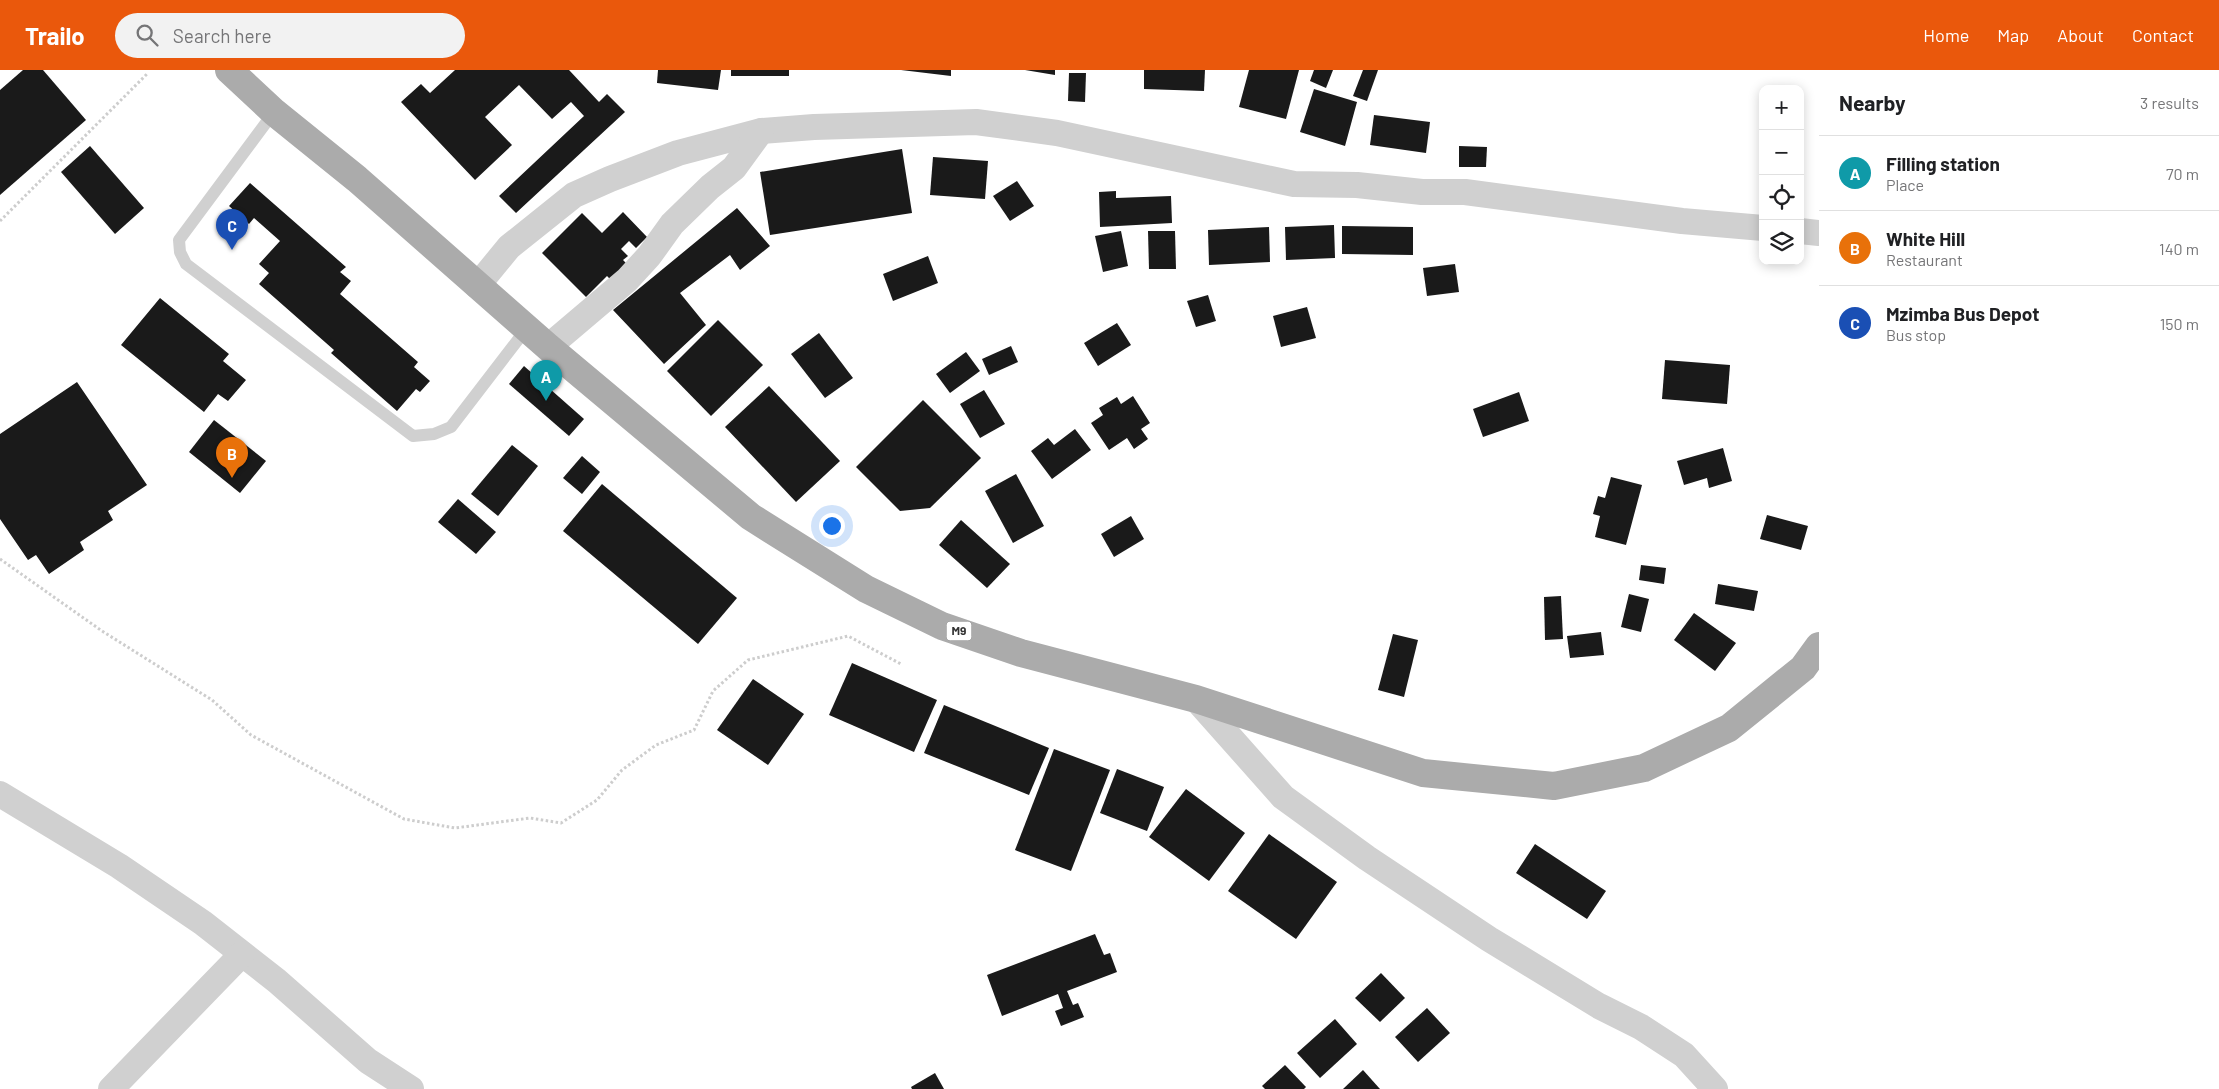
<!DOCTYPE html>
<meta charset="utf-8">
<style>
:root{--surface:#fff;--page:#f2f2f2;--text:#202124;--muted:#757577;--line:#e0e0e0;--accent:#ea580c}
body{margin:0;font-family:Barlow,sans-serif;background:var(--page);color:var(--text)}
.controls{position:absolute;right:15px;top:15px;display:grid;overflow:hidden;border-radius:10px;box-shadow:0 2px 12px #0003}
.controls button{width:45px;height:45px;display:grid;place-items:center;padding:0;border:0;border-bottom:1px solid var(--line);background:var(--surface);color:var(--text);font:25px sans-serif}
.you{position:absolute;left:831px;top:455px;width:18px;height:18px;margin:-12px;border:4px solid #fff;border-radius:50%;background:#1a73e8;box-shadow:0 0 0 8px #1a73e833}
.badge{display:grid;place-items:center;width:32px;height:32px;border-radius:50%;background:var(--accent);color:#fff;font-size:16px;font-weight:700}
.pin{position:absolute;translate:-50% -41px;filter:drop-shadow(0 1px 2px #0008)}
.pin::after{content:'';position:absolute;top:26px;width:18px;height:15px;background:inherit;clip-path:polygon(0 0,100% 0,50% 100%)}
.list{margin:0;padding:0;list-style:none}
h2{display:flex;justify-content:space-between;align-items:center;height:65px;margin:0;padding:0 20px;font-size:21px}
h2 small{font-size:16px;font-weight:400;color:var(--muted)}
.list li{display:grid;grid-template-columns:32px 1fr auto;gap:15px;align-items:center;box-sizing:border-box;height:75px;padding:0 20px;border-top:1px solid var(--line)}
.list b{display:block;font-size:19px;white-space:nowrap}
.list p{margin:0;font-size:16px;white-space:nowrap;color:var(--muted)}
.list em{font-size:16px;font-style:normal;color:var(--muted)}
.icon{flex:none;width:28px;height:28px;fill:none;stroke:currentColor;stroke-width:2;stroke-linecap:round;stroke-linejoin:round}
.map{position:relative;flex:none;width:1819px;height:1019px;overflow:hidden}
header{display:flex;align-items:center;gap:30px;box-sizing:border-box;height:70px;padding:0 25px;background:var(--accent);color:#fff}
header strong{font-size:24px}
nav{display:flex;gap:28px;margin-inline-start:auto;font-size:18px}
.search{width:350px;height:45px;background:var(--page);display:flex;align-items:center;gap:12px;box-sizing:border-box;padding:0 18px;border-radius:28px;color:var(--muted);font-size:19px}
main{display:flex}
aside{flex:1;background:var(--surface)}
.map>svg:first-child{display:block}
.building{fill:#1a1a1a}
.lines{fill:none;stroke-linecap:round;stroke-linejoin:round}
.path{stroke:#cdcdcd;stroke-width:3;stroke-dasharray:2.5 2.5;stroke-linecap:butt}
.lane{stroke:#d0d0d0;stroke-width:12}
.street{stroke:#d0d0d0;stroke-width:26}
.primary{stroke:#ababab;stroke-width:28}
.labels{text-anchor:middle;stroke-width:5;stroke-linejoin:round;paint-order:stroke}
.shield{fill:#fff;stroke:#707070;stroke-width:1}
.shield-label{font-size:12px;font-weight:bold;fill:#333}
</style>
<header>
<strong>Trailo</strong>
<div class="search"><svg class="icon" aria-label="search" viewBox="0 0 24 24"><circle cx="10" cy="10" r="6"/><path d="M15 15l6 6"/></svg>Search here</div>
<nav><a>Home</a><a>Map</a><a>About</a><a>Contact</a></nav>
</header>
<main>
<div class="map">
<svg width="1819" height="1019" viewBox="0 0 1819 1019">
<rect width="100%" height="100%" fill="#fff"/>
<g class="building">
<path d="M23,0H43L86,50L0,125V20Z"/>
<path d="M455,0H569L599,32L607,24L625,42L516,143L499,126L584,46L571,32L552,49L519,15L485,47L512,75L475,110L401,32L421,14L430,23Z"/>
<path d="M658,0H721L718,20L657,13Z"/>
<rect x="731" y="0" width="58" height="6"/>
<path d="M901,0H951V6Z"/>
<path d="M1025,0H1055V5Z"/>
<path d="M1144,0H1205L1204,21L1144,19Z"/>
<path d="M1249,0H1299L1286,49L1239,37Z"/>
<path d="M1314,0H1333L1326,18L1310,11Z"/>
<path d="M1363,0H1378L1367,31L1353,26Z"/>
<path d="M1069,3H1086L1085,32L1068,31Z"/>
<path d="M1314,19L1357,32L1345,76L1300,62Z"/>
<path d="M1374,45L1430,52L1426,83L1370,75Z"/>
<path d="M90,76L144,138L115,164L61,102Z"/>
<path d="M1459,76L1487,77L1486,97H1459Z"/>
<path d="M902,79L912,143L770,165L760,102Z"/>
<path d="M933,87L988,91L985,129L930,125Z"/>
<path d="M1017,111L1034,136L1010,151L993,126Z"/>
<path d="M250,113L346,197L340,202L351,211L340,224L418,292L414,297L430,311L420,322L416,319L397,341L331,283L334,280L259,214L269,203L259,194L280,171L254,148L249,154L229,136Z"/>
<path d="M1116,121V128L1171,126L1172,153L1100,157L1099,122Z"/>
<path d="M737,138L770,176L740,200L730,185L680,223L706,255L664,294L613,240Z"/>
<path d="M623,142L647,167L636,178L629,171L621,179L628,186L623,190L629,196L613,212L607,206L586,227L542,183L582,143L602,163Z"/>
<path d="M1334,155L1335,188L1286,190L1285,157Z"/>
<path d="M1342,156L1413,157V185L1342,184Z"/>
<path d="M1269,157L1270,192L1209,195L1208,160Z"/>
<path d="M1121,161L1128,196L1103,202L1095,166Z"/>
<path d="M1148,161H1175L1176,199H1149Z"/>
<path d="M928,186L938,213L893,231L883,204Z"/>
<path d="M1455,194L1459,222L1427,226L1423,198Z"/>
<path d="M1208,225L1216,251L1196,257L1187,231Z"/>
<path d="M160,228L229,284L223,291L246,310L228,331L218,324L204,342L121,275Z"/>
<path d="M1307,237L1316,268L1281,277L1273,246Z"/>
<path d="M718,250L763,295L711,346L667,301Z"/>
<path d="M1117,253L1131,275L1098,296L1084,273Z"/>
<path d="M819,263L853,308L825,328L791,284Z"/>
<path d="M1011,276L1018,292L989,305L982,289Z"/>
<path d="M966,282L980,301L950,323L936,304Z"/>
<path d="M1665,290L1730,295L1727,334L1662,329Z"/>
<path d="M524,296L584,349L569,366L509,314Z"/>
<path d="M77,312L147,415L108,441L113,450L80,472L84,480L49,504L36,485L28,490L0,449V364Z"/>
<path d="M769,316L840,391L796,432L725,357Z"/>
<path d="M984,320L1005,354L980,368L960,334Z"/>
<path d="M1519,322L1529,351L1483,367L1473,339Z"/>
<path d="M1133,326L1150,353L1141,359L1148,369L1134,379L1127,368L1109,380L1091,353L1103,345L1099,338L1117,327L1121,334Z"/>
<path d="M923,330L981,388L930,438L900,441L856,397Z"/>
<path d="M214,350L266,391L240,423L189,382Z"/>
<path d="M1075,359L1091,380L1052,409L1031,381L1048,368L1054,375Z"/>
<path d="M512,375L538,396L498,446L471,424Z"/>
<path d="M1723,378L1732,411L1709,418L1707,408L1684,415L1677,391Z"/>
<path d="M582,386L600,402L582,424L563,408Z"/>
<path d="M1016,404L1044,456L1013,473L985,421Z"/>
<path d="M1611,407L1642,415L1626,475L1595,467L1600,446L1593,444L1598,426L1605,428Z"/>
<path d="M602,414L737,528L698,574L563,461Z"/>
<path d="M458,429L496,462L476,484L438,452Z"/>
<path d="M1767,445L1808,456L1801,480L1760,469Z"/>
<path d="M1131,446L1144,469L1114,487L1101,464Z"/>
<path d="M961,450L1010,494L987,518L939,475Z"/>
<path d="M1641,495L1666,498L1664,514L1639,510Z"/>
<path d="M1718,514L1758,521L1754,541L1715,534Z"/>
<path d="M1629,524L1649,529L1641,562L1621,557Z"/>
<path d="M1561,526L1563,569L1545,570L1544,527Z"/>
<path d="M1694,543L1736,573L1715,601L1674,570Z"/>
<path d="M1601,562L1604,585L1570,588L1567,566Z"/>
<path d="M1393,564L1418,570L1404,627L1378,620Z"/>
<path d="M852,593L937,630L914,682L829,645Z"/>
<path d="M753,609L804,644L768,695L717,660Z"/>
<path d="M944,635L1049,678L1029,725L924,683Z"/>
<path d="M1054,679L1110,700L1071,801L1015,780Z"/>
<path d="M1117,699L1164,717L1147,761L1100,743Z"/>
<path d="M1186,719L1245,763L1209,811L1149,767Z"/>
<path d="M1269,764L1337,812L1296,869L1228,821Z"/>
<path d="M1535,774L1606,821L1587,849L1516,803Z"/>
<path d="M1095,864L1104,885L1110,883L1117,902L1067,921L1073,935L1078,933L1084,947L1061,956L1055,941L1063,938L1058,924L1002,946L987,905Z"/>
<path d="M1381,903L1405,928L1380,952L1355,928Z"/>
<path d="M1427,938L1450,963L1418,992L1395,967Z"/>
<path d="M1335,949L1357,974L1320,1008L1297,983Z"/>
<path d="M1285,995L1306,1017L1304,1019H1265L1262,1016Z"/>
<path d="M1363,1000L1380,1019H1343Z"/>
<path d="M935,1003L944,1019H912L911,1017Z"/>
</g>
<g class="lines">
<g class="path">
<path d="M0,151L147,4"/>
<path d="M0,489L102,561L212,630L251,665L404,749L455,758L530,748L561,753L597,730L622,700L656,675L694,660L713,621L748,590L848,566L901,594"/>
</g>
<path class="lane" d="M274,42L179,170L180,182L186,194L413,366L434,364L451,357L527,258"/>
<g class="street">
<path d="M1800,161L1819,163"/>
<path d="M477,216L509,177L574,125L610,109L678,83L761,61L814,57L976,52L1057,63L1294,114L1357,115L1422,122H1465L1682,151L1763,158"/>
<path d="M548,277L627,210L649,186L672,154L710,117L734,98L761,61"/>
<path d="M1196,629L1283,727L1367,788L1489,869L1599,936L1641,957L1684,985L1715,1019"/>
<path d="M0,724L119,796L203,853L277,911L368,991L411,1019"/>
<path d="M111,1019L242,884"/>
</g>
<path class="primary" d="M229,0L274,42L357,109L548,277L751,447L866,519L942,556L1021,583L1196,629L1423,703L1554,716L1644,698L1729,658L1803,598L1819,576"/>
</g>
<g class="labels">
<rect class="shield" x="946.5" y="551.5" width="25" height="19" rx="4"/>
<g class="shield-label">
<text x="959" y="565">M9</text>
</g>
</g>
</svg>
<div class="controls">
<button>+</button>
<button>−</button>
<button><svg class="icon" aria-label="locate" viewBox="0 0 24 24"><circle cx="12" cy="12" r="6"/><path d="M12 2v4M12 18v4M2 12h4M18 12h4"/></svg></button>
<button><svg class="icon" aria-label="layers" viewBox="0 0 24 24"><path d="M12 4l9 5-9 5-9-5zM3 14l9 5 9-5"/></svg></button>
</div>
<div class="you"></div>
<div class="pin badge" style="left:546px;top:331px;background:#0f9aa8">A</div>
<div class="pin badge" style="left:232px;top:408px;background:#e8710a">B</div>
<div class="pin badge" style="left:232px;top:180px;background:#1a4fb4">C</div>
</div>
<aside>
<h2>Nearby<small>3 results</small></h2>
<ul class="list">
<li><span class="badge" style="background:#0f9aa8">A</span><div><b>Filling station</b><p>Place</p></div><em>70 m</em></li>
<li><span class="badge" style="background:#e8710a">B</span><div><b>White Hill</b><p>Restaurant</p></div><em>140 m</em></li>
<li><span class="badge" style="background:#1a4fb4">C</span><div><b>Mzimba Bus Depot</b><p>Bus stop</p></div><em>150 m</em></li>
</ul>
</aside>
</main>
